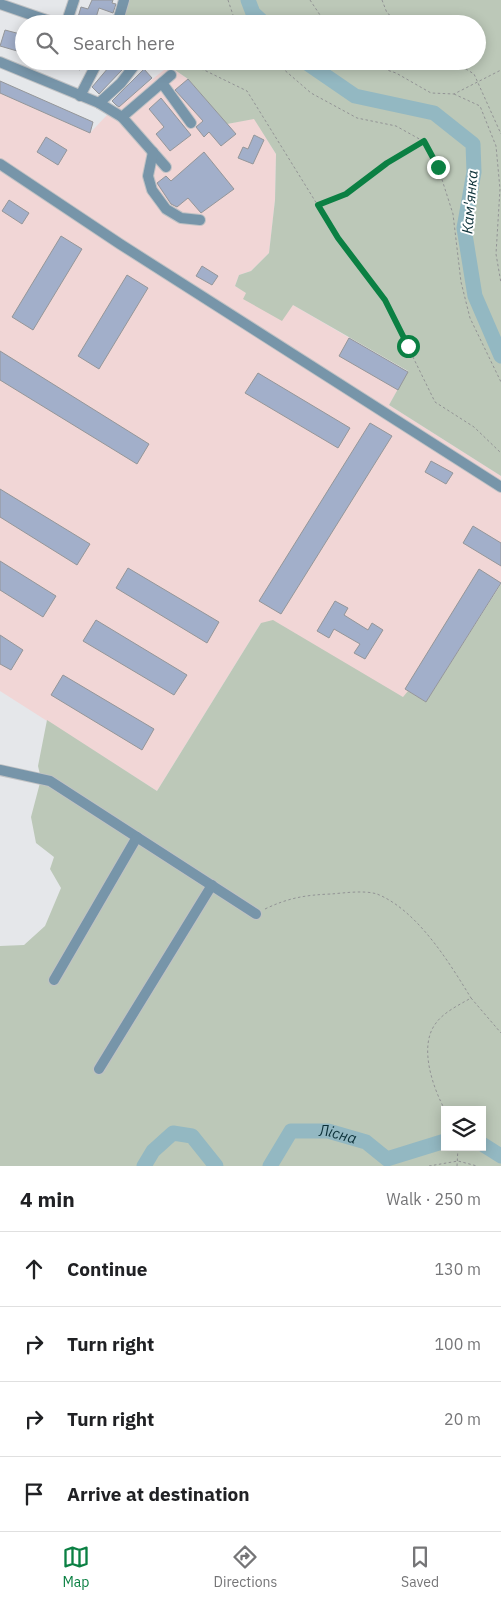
<!DOCTYPE html>
<meta charset="utf-8">
<style>
:root{--surface:#fff;--page:#f6f6f6;--text:#202124;--muted:#757577;--line:#e0e0e0;--accent:#0b8043}
body{margin:0;font-family:"IBM Plex Sans",sans-serif;background:var(--page);color:var(--text)}
.controls{position:absolute;right:15px;bottom:15px;display:grid;overflow:hidden;border-radius:0px;box-shadow:0 2px 12px #0003}
.controls button{width:45px;height:45px;display:grid;place-items:center;padding:0;border:0;border-bottom:1px solid var(--line);background:var(--surface);color:var(--text);font:25px sans-serif}
.stop{position:absolute;width:15px;height:15px;margin:-11px;border:4px solid #0b8043;border-radius:50%;background:#fff}
.stop.end{background:#0b8043;border-color:#fff;box-shadow:0 1px 5px #0008}
.list{margin:0;padding:0;list-style:none}
h2{display:flex;justify-content:space-between;align-items:center;height:65px;margin:0;padding:0 20px;font-size:21px}
h2 small{font-size:16px;font-weight:400;color:var(--muted)}
.list li{display:grid;grid-template-columns:32px 1fr auto;gap:15px;align-items:center;box-sizing:border-box;height:75px;padding:0 20px;border-top:1px solid var(--line)}
.list b{display:block;font-size:19px;white-space:nowrap}
.list em{font-size:16px;font-style:normal;color:var(--muted)}
.icon{flex:none;width:28px;height:28px;fill:none;stroke:currentColor;stroke-width:2;stroke-linecap:round;stroke-linejoin:round}
.map{position:relative;flex:none;width:501px;height:1166px;overflow:hidden}
.search{position:absolute;background:var(--surface);box-shadow:0 2px 12px #0003;left:15px;right:15px;top:15px;height:55px;display:flex;align-items:center;gap:12px;box-sizing:border-box;padding:0 18px;border-radius:28px;color:var(--muted);font-size:19px}
.sheet{height:365px;background:var(--surface)}
nav{display:flex;justify-content:space-around;align-items:center;box-sizing:border-box;height:70px;border-top:1px solid var(--line);background:var(--surface);font-size:14px;color:var(--muted)}
nav a{display:grid;justify-items:center;gap:2px}
nav .on{color:var(--accent)}
.map>svg:first-child{display:block}
.industrial{fill:#f1d6d6}
.green{fill:#bcc8b8;fill-rule:evenodd}
.lines{fill:none;stroke-linecap:round;stroke-linejoin:round}
.river{stroke:#93b8c2;stroke-width:15}
.building{fill:#a2afca;stroke:#949699}
.minor-casing{stroke:#c0c2c4;stroke-width:12}
.path{stroke:#929395;stroke-width:1;stroke-dasharray:2.5 2.5;stroke-linecap:butt}
.minor{stroke:#7795a9;stroke-width:10}
.route{stroke:#0b8043;stroke-width:6}
.labels{text-anchor:middle;stroke-width:4;stroke-linejoin:round;paint-order:stroke}
.water-label{font-size:15px;font-style:italic;fill:#0b3038;stroke:#fff}
</style>
<div class="map">
<svg width="501" height="1166" viewBox="0 0 501 1166">
<rect width="100%" height="100%" fill="#e5e7ea"/>
<path class="industrial" d="M169,66L188,79L227,124L254,118L276,154L275,200L269,253L251,271L239,275L235,286L247,293L293,305L408,372L389,405L501,476V582L426,702L403,697L261,623L157,791L0,691V93L90,133L107,115Z"/>
<g class="green">
<path d="M124,0H501V476L389,405L408,371L293,305L282,321L243,299L246,293L235,286L239,275L251,271L269,253L275,200L276,154L254,119L227,124L188,79L169,66L126,61H477V24H117Z"/>
<path d="M501,584V1166H0V946L24,945L45,926L61,888L50,869L54,857L36,843L31,817L41,779L38,766L47,720L157,791L261,623L273,620L403,697L408,691L426,702ZM445,1110H482V1147H445Z"/>
</g>
<g class="lines">
<g class="river">
<path d="M248,0L253,13L265,24"/>
<path d="M304,61L355,96L434,113L473,144L474,172L464,228L475,296L501,356"/>
<path d="M482,1144L501,1156"/>
<path d="M144,1166L153,1151L173,1133L192,1136L216,1166"/>
<path id="s1" d="M270,1166L291,1131H328L366,1142L387,1159L445,1141"/>
</g>
</g>
<g class="building">
<path d="M92,0H113L112,3L116,4L113,13L99,8L94,24H76L81,7L88,9Z"/>
<path d="M5,30L24,35V53L0,46Z"/>
<path d="M56,61H82L80,70Z"/>
<path d="M114,61L123,69L99,94L92,87Z"/>
<path d="M144,69L152,78L119,107L116,105L112,101Z"/>
<path d="M188,79L236,134L221,146L209,132L204,137L196,127L203,121L175,90Z"/>
<path d="M0,81L93,122L90,133L0,93Z"/>
<path d="M161,98L191,135L170,151L156,134L164,127L149,109Z"/>
<path d="M254,135L264,140L253,164L238,158L243,147L248,149Z"/>
<path d="M46,137L67,150L58,165L37,152Z"/>
<path d="M204,152L234,189L201,213L188,198L177,207L171,204L157,183L166,176L171,181Z"/>
<path d="M9,200L29,213L22,224L2,211Z"/>
<path d="M61,236L82,249L33,330L12,317Z"/>
<path d="M202,266L218,276L212,285L196,276Z"/>
<path d="M127,275L148,288L99,369L78,356Z"/>
<path d="M349,338L408,372L398,390L339,356Z"/>
<path d="M0,351L149,444L137,464L0,380Z"/>
<path d="M258,373L350,428L338,448L245,393Z"/>
<path d="M370,423L392,436L281,614L259,601Z"/>
<path d="M431,461L453,473L446,484L425,472Z"/>
<path d="M0,489L90,544L77,565L0,517Z"/>
<path d="M473,526L501,543V566L463,543Z"/>
<path d="M0,561L56,596L43,617L0,590Z"/>
<path d="M128,568L219,622L207,643L116,588Z"/>
<path d="M479,569L501,583L426,702L405,689Z"/>
<path d="M335,601L348,608L344,615L368,630L372,623L383,630L365,659L354,653L360,644L334,629L329,638L317,631Z"/>
<path d="M96,620L187,675L174,695L83,641Z"/>
<path d="M0,635L23,650L11,670L0,664Z"/>
<path d="M63,675L154,729L142,750L51,695Z"/>
</g>
<g class="lines">
<g class="minor-casing">
<g id="minor">
<path d="M0,4L58,24"/>
<path d="M66,24L74,0"/>
<path d="M117,24L124,0"/>
<path d="M0,62L99,103L122,117L171,75"/>
<path d="M162,83L191,123"/>
<path d="M80,96L98,61"/>
<path d="M99,103L121,83L137,62"/>
<path d="M122,117L166,167"/>
<path d="M153,152L148,176L152,190L166,209L181,218L200,220"/>
<path d="M0,164L120,244L501,487"/>
<path d="M0,770L50,781L256,914"/>
<path d="M54,980L137,837"/>
<path d="M99,1069L212,885"/>
</g>
</g>
<g class="path">
<path d="M228,0L233,15L240,24"/>
<path d="M310,0L326,24"/>
<path d="M382,0L387,13L402,24"/>
<path d="M274,61L311,93L357,118L396,126L423,141L438,167L453,214L461,282L470,318L501,382"/>
<path d="M360,61L396,73L431,93L454,94L501,70"/>
<path d="M453,61L474,74L501,134"/>
<path d="M147,62L173,61L204,70L247,91L338,238L385,300L435,402L474,427L501,453"/>
<path d="M454,94L480,106L496,146L500,189L496,254L501,283"/>
<path d="M318,205L346,194L387,163L423,142"/>
<path d="M265,909C288,898 305,895 331,894C344,893 364,890 377,894C417,910 449,962 471,998"/>
<path d="M445,1110C433,1088 418,1046 436,1023C444,1012 459,1005 471,998L501,1033"/>
<path d="M429,1166L458,1161L477,1166"/>
<path d="M457,1166L458,1147"/>
</g>
<use href="#minor" class="minor"/>
</g>
<g class="lines">
<path class="route" d="M408,346L385,300L338,238L318,205L346,194L387,163L424,141L438,167"/>
</g>
<g class="labels">
<g class="water-label">
<text transform="translate(470 202) rotate(-85)" y="5">Кам'янка</text>
<text dy="5" stroke="none"><textPath href="#s1" startOffset="88">Лісна</textPath></text>
</g>
</g>
</svg>
<div class="controls">
<button><svg class="icon" aria-label="layers" viewBox="0 0 24 24"><path d="M12 4l9 5-9 5-9-5zM3 14l9 5 9-5"/></svg></button>
</div>
<div class="stop" style="left:408px;top:346px"></div>
<div class="stop end" style="left:438px;top:167px"></div>
<div class="search"><svg class="icon" aria-label="search" viewBox="0 0 24 24"><circle cx="10" cy="10" r="6"/><path d="M15 15l6 6"/></svg>Search here</div>
</div>
<section class="sheet">
<h2>4 min<small>Walk · 250 m</small></h2>
<ul class="list">
<li><svg class="icon" aria-label="ahead" viewBox="0 0 24 24"><path d="M12 20V5M6 11l6-6 6 6"/></svg><div><b>Continue</b></div><em>130 m</em></li>
<li><svg class="icon" aria-label="right" viewBox="0 0 24 24"><path d="M7 20v-9h11M14 6l5 5-5 5"/></svg><div><b>Turn right</b></div><em>100 m</em></li>
<li><svg class="icon" aria-label="right" viewBox="0 0 24 24"><path d="M7 20v-9h11M14 6l5 5-5 5"/></svg><div><b>Turn right</b></div><em>20 m</em></li>
<li><svg class="icon" aria-label="arrive" viewBox="0 0 24 24"><path d="M6 21V4h12l-3 4 3 4H6"/></svg><div><b>Arrive at destination</b></div></li>
</ul>
</section>
<nav>
<a class="on"><svg class="icon" aria-label="map" viewBox="0 0 24 24"><path d="M3 6l6-2 6 2 6-2v14l-6 2-6-2-6 2zM9 4v14M15 6v14"/></svg>Map</a>
<a><svg class="icon" aria-label="directions" viewBox="0 0 24 24"><path d="M12 3l9 9-9 9-9-9zM9 14v-3h6M13 9l2 2-2 2"/></svg>Directions</a>
<a><svg class="icon" aria-label="saved" viewBox="0 0 24 24"><path d="M7 4h10v16l-5-4-5 4z"/></svg>Saved</a>
</nav>
